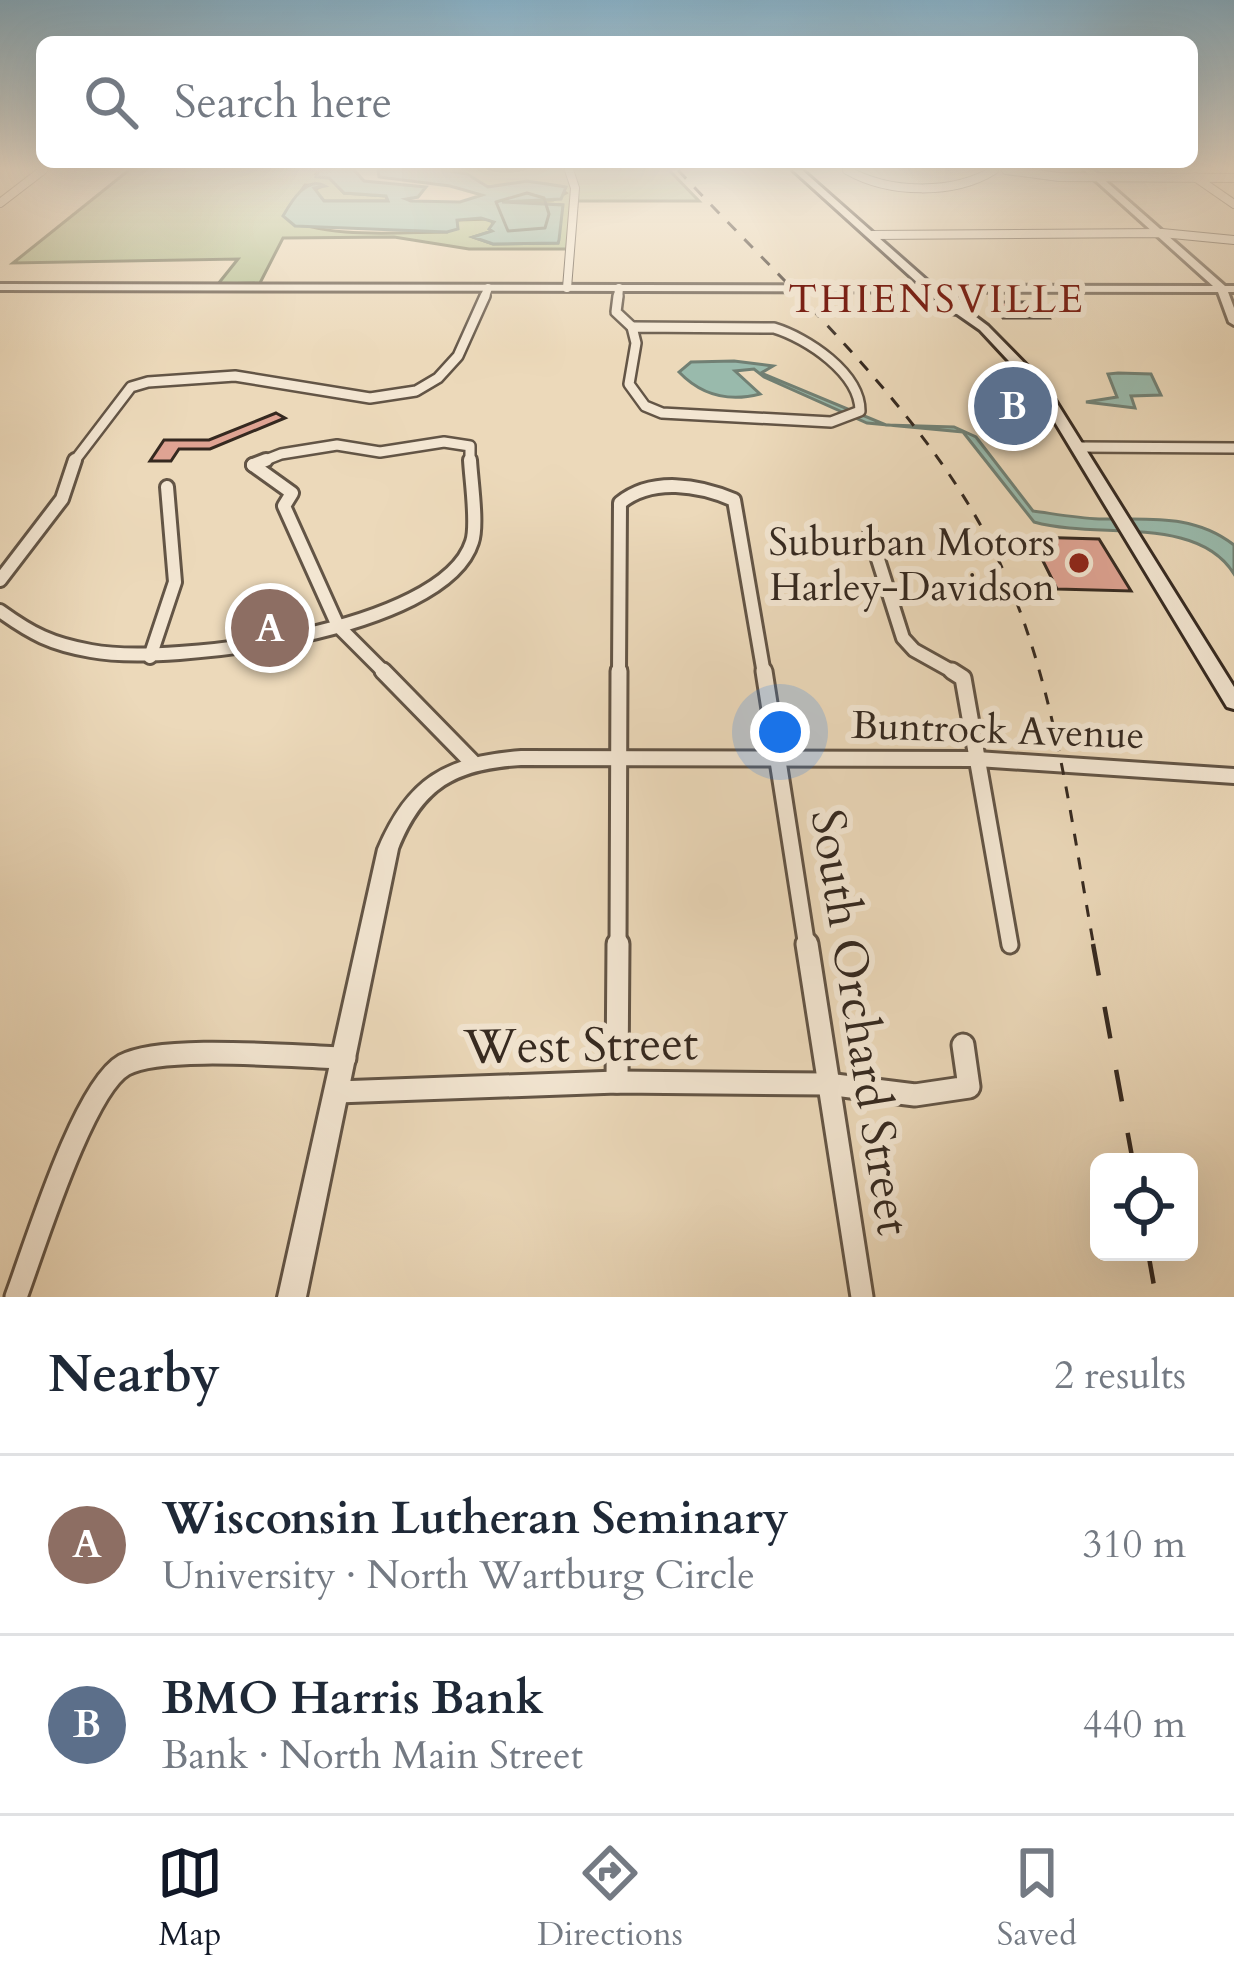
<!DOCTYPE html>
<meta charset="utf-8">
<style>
:root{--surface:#fff;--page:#f6f6f7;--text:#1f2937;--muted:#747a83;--line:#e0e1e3;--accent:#111827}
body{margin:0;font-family:Cardo,serif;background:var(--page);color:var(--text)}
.controls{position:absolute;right:36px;bottom:36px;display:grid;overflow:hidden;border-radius:18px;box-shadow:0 12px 48px #0002}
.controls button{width:108px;height:108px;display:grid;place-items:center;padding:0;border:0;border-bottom:3px solid var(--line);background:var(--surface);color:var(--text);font:60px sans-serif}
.you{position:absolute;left:780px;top:732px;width:42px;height:42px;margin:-30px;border:9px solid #fff;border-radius:50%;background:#1a73e8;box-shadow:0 0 0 18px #1a73e833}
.badge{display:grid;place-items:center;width:78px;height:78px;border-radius:50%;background:var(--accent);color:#fff;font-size:39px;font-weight:700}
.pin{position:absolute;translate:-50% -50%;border:6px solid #fff;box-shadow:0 3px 12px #0006}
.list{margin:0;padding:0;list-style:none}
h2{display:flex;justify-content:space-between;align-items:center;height:156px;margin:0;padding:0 48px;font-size:51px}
h2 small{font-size:39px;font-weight:400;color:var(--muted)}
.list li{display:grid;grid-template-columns:78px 1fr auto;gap:36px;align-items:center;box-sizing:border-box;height:180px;padding:0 48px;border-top:3px solid var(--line)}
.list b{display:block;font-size:45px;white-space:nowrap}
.list p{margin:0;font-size:39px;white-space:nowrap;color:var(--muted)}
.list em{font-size:39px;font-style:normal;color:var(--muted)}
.icon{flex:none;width:66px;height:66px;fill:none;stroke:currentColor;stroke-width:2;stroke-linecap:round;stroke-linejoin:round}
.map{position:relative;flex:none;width:1234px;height:1297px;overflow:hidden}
.search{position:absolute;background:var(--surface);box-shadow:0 12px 48px #0002;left:36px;right:36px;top:36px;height:132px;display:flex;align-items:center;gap:30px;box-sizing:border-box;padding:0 42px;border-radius:18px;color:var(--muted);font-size:45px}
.sheet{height:516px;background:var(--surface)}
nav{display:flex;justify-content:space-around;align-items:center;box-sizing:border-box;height:168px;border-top:3px solid var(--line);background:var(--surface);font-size:33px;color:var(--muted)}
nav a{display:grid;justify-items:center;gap:6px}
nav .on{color:var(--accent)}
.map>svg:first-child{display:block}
.green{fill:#b5c092;stroke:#757459;stroke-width:3}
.water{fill:#99baac;stroke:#718074;stroke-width:3}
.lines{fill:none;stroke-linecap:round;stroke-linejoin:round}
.shore{stroke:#677266;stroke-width:3}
.building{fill:#dfa393;stroke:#352920;stroke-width:3}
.minor-far4-casing{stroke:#635546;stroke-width:10}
.minor-far3-casing{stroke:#635546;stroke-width:14}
.minor-far2-casing{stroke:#635546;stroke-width:18}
.minor-far1-casing{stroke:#635546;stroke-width:21}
.minor-casing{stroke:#635546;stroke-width:27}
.tertiary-casing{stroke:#635546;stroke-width:6}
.secondary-casing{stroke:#352920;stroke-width:6}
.minor-far4{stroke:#f3e6d2;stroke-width:8}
.minor-far3{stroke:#f3e6d2;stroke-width:9}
.minor-far2{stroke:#f3e6d2;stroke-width:12}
.minor-far1{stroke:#f3e6d2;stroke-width:15}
.minor{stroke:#f3e6d2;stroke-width:21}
.tertiary{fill:#f3e6d2;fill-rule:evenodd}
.secondary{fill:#f3e6d2;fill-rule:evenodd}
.rail-far1{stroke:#352920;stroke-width:3;stroke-dasharray:12 12;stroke-linecap:butt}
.rail{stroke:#352920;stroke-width:4.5;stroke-dasharray:32 32;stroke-linecap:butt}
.poi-dot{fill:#8f2418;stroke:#f3e6d2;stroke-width:4.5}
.labels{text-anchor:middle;stroke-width:12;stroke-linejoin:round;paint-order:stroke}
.far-quarter-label{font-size:39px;letter-spacing:3px;fill:#7a1f14;stroke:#f3e6d2}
.poi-label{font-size:39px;fill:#352920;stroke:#f3e6d2;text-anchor:end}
.street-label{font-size:39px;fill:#352920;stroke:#f3e6d2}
.near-street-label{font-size:48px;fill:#352920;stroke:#f3e6d2}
</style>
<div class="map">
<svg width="1234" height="1297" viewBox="0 0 1234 1297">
<rect width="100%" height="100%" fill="#ecd9ba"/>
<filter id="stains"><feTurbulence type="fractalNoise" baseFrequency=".00167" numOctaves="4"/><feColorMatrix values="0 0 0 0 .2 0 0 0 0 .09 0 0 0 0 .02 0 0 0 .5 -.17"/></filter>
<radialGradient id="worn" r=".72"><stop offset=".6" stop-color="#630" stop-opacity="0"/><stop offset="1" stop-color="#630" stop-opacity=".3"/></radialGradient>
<path class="green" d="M129,170H319L316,174L329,177L344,193L386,196L388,201H324L314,190L323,186L305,185L284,216C323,240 400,232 447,232L457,220L492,219L493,231L473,237L493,244L558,243L562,205L501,201L553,200L566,193C540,172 518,193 489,187C475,184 464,174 443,170H669L699,201H573L568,249H469L394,237L283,238L260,283L218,284L238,259L13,263Z"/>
<g class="water">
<path d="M319,170H354L364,181L426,187L418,197L406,199L411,201L460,202L482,195L450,186L379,177L378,170H443L467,174L488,187L527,181L566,187L561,199L502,202L563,205L559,240L558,243L493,244L473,237L492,231L489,229L494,222L481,218L457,220L458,229L447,232L295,226L283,216C292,200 307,176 325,186L314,188L324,201H388L386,196L344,193L329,178L316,177Z"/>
<path d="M734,361L773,366L761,373L886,425L954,427L976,437L1033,511C1055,514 1077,518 1099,519C1148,520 1193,513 1234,545V574C1197,514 1098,540 1034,522L963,432L867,423L764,377L754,369L735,371L760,394C729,402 701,395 679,372L691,362Z"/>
<path d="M1118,373L1151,374L1161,395L1131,396L1135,408L1086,402L1117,397L1108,374Z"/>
</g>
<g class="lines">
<path class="shore" d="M527,193L544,198L549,214L545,228L508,231L496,202Z"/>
</g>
<g class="building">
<path d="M993,302H1037L1049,318H1003Z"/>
<path d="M276,413L285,418L210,449H179L171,461H150L164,440H209Z"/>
<path d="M1031,537L1099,539L1131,591L1057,589Z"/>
</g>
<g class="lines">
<g class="minor-far4-casing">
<g id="minor-far4">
<path d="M847,170C889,194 954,195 994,170"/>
<path d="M1006,170L1059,177L1234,178"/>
<path d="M1195,177L1234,204"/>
<path d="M0,203L43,170"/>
<path d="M872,235L1162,233L1234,240"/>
<path d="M567,288L575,188L569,170"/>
<path d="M484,299L488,288"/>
<path d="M618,299L619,288"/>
</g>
</g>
<g class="minor-far3-casing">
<g id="minor-far3">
<path d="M618,296L616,312L632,327"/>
<path d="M632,327L774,328C807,338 860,373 860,411L831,422L662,413L645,406L629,384L636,343Z"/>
<path d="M1079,447L1234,448"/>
<path d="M73,463L131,387L148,382L235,376L370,398L416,391L438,378L458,356L485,296"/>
<path d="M258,463L281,454L337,445L380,452L444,442L470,446V463"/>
</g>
</g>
<g class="minor-far2-casing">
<g id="minor-far2">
<path d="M253,465L292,493L284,506L338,626L386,674"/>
<path d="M253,465L266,460"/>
<path d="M870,534L903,638L914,650L957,674"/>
<path d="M0,580L62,499L75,460"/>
<path d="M0,611C32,634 51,644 91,651C169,666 444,632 472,542C478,525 471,480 470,460"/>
<path d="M150,657L175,582L167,487"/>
<path d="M619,674L620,503C652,477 699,485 734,500L764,674"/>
</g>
</g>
<g class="minor-far1-casing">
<g id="minor-far1">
<path d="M383,671L472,762"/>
<path d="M764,671L807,947"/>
<path d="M952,671L963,678L1010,945"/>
<path d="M618,947L619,671"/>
</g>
</g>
<g class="minor-casing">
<g id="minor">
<path d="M807,944L862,1297"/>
<path d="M617,1082L618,944"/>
<path d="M337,1092L617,1082L827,1084L915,1095L969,1087L963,1045"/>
<path d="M16,1297C34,1249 83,1088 124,1065C162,1044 297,1057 345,1058"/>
</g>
</g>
<g class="tertiary-casing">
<g id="tertiary">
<path d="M1084,170H1093L1225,286H1234V292H1228L1234,308V325L1229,322L1218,292L0,290V284L1213,286Z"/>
<path d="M521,751L977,752L1234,769V783L977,766L521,765C456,769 423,787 398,849L306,1297H278L378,849C408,778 445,757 521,751Z"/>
</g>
</g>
<g class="secondary-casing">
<path id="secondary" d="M793,170H802L947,298L948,293L972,287V291L958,296L964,308L988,326L1045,384L1234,687V709L1227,707L1035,389L980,330L957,314L951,313Z"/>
</g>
<use href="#minor-far4" class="minor-far4"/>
<use href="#minor-far3" class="minor-far3"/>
<use href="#minor-far2" class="minor-far2"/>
<use href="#minor-far1" class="minor-far1"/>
<use href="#minor" class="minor"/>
<use href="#tertiary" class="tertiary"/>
<use href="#secondary" class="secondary"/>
<path class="rail-far1" d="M678,170C787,287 928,412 997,557C1055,677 1070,817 1094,947"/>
<g class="rail">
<path d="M1093,944L1133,1162"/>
<path d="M1148,1252L1156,1297"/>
</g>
</g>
<linearGradient id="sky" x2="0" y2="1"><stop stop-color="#88b6d0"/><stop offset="0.48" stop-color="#f6eee0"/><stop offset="1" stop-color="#f6eee0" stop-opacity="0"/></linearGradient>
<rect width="1234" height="351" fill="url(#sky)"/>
<circle class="poi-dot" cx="1079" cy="563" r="12"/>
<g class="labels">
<g class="far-quarter-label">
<text x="937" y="312">THIENSVILLE</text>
</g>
<g class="poi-label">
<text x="1055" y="555">Suburban Motors<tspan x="1055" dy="45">Harley-Davidson</tspan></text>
</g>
<g class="street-label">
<text transform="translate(998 729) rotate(2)" y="14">Buntrock Avenue</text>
</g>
<g class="near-street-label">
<text transform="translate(862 1022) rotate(81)" y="17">South Orchard Street</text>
<text transform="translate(581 1044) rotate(-1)" y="17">West Street</text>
</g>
</g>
<rect width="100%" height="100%" filter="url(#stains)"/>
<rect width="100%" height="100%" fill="url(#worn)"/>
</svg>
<div class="controls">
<button><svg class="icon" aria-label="locate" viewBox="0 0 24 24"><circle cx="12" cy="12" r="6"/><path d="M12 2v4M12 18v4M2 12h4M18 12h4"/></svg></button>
</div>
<div class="you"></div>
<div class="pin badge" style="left:270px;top:628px;background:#8d6e63">A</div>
<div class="pin badge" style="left:1013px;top:406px;background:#5c6f8a">B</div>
<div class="search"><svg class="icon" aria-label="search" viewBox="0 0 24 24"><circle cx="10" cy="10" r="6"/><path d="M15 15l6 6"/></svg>Search here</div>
</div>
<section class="sheet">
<h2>Nearby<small>2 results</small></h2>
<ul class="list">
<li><span class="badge" style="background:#8d6e63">A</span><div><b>Wisconsin Lutheran Seminary</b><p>University · North Wartburg Circle</p></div><em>310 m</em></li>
<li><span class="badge" style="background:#5c6f8a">B</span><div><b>BMO Harris Bank</b><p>Bank · North Main Street</p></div><em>440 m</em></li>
</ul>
</section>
<nav>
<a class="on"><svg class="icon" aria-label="map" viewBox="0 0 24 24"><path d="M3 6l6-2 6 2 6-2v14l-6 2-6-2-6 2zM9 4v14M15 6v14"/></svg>Map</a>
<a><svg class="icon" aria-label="directions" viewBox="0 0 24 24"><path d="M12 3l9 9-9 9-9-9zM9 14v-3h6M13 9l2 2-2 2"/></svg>Directions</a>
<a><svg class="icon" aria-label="saved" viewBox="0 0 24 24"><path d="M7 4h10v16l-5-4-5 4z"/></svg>Saved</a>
</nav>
